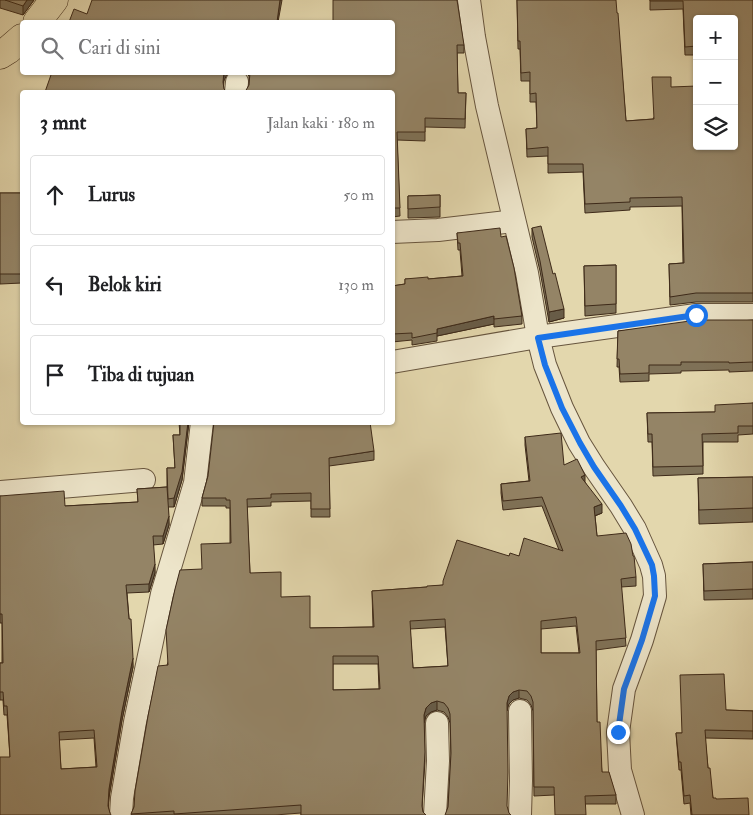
<!DOCTYPE html>
<html lang="id">
<meta charset="utf-8">
<style>
:root{--surface:#fff;--page:#f2f2f2;--text:#202124;--muted:#757577;--line:#e0e0e0}
body{margin:0;font-family:"IM FELL Double Pica",serif;background:var(--page);color:var(--text)}
.controls{position:absolute;right:15px;top:15px;display:grid;overflow:hidden;border-radius:5px;box-shadow:0 1px 4px #0004}
.controls button{width:45px;height:45px;display:grid;place-items:center;padding:0;border:0;border-bottom:1px solid var(--line);background:var(--surface);color:var(--text);font:25px sans-serif}
.stop{position:absolute;width:15px;height:15px;margin:-11px;border:4px solid #1a73e8;border-radius:50%;background:#fff}
.stop.end{background:#1a73e8;border-color:#fff;box-shadow:0 1px 5px #0008}
.list{margin:0;padding:0;list-style:none}
h2{display:flex;justify-content:space-between;align-items:center;height:65px;margin:0;padding:0 20px;font-size:21px}
h2 small{font-size:16px;font-weight:400;color:var(--muted)}
.list li{display:grid;grid-template-columns:32px 1fr auto;gap:15px;align-items:center;box-sizing:border-box;height:80px;margin:0 10px 10px;padding:0 10px;border:1px solid var(--line);border-radius:5px}
.list b{display:block;font-size:19px;white-space:nowrap}
.list em{font-size:16px;font-style:normal;color:var(--muted)}
.icon{flex:none;width:28px;height:28px;fill:none;stroke:currentColor;stroke-width:2;stroke-linecap:round;stroke-linejoin:round}
.map{position:relative;flex:none;width:753px;height:815px;overflow:hidden}
.search{position:absolute;background:var(--surface);box-shadow:0 1px 4px #0004;left:20px;top:20px;width:375px;height:55px;display:flex;align-items:center;gap:12px;box-sizing:border-box;padding:0 18px;border-radius:5px;color:var(--muted);font-size:19px}
.panel{position:absolute;background:var(--surface);box-shadow:0 1px 4px #0004;left:20px;top:90px;width:375px;height:335px;border-radius:5px}
.map>svg:first-child{display:block}
.lines{fill:none;stroke-linecap:round;stroke-linejoin:round}
.minor-casing{stroke:#67553e;stroke-width:24}
.trunk-casing{stroke:#3e2a19;stroke-width:29}
.minor{stroke:#ede5ca;stroke-width:22}
.trunk{stroke:#e3d7ad;stroke-width:28}
.wall{fill:#7f7258;stroke:#3e2a19;fill-rule:evenodd}
.shaded-wall{fill:#685c47;stroke:#3e2a19}
.building{fill:#948466;stroke:#3e2a19;fill-rule:evenodd}
.route{stroke:#1a73e8;stroke-width:6}
</style>
<div class="map">
<svg width="753" height="815" viewBox="0 0 753 815">
<rect width="100%" height="100%" fill="#e3d7ad"/>
<filter id="stains"><feTurbulence type="fractalNoise" baseFrequency=".004" numOctaves="4"/><feColorMatrix values="0 0 0 0 .2 0 0 0 0 .09 0 0 0 0 .02 0 0 0 .5 -.17"/></filter>
<radialGradient id="worn" r=".72"><stop offset=".6" stop-color="#630" stop-opacity="0"/><stop offset="1" stop-color="#630" stop-opacity=".3"/></radialGradient>
<g class="lines">
<g class="minor-casing">
<g id="minor">
<path d="M469,0L474,37L487,106L527,273L538,337L545,365L562,408L579,443L594,467L621,506L635,529L651,565L654,576L655,596L642,640L624,689L618,732L620,770L633,815"/>
<path d="M236,92L237,82"/>
<path d="M392,232L438,230L514,221"/>
<path d="M392,362L538,337L696,315H753"/>
<path d="M0,492L144,480"/>
<path d="M121,815L122,798L135,722L162,594L195,483L202,422"/>
<path d="M435,815L438,761L437,723"/>
<path d="M520,815L521,781L520,711"/>
</g>
</g>
<g class="trunk-casing">
<g id="trunk">
<path d="M37,22L54,0"/>
<path d="M0,55L8,50L22,38"/>
</g>
</g>
<use href="#minor" class="minor"/>
<use href="#trunk" class="trunk"/>
</g>
<g class="wall">
<path d="M0,0H34L23,15L0,8Z"/>
<path d="M517,0L617,13L626,121L653,119L671,87L697,146L734,19H697V55H685L683,9L650,10V0H753V302H696L670,305L669,264L683,263L682,206L630,207V210L585,213L583,172L548,173V156L527,157L526,129L537,128L536,102H530V81H521L520,49H518Z"/>
<path d="M392,22L464,45V53H457L458,93H466L465,128L425,127V141L397,140L400,216L392,217V92H246L249,85V76L245,72H392Z"/>
<path d="M0,193H22V283L0,284Z"/>
<path d="M440,195V217L408,218V196Z"/>
<path d="M532,228L564,318L549,322L540,271L532,237Z"/>
<path d="M457,233L501,237L522,316V324L494,327V324L437,336V341L412,345V340L392,342V286L405,284V279H428L462,276L460,250H458Z"/>
<path d="M616,265V313L585,316L584,266Z"/>
<path d="M753,320V371L729,372V370L681,371V373L649,374V381L620,382L619,367H617L618,331Z"/>
<path d="M753,403V434L738,435V442H703V474L653,476L652,442H648L647,413L715,412Z"/>
<path d="M179,422H189L182,480L174,507H168L169,525L163,544L153,545L155,573L149,592L127,593L133,667L122,720L109,797L108,808L110,813L10,757L7,715H4L3,700H0V663H2V623H0V496L65,506L138,502L137,489L167,487V468H175L173,435H180ZM94,738L96,767L61,769L59,740Z"/>
<path d="M525,437L564,465L585,482L602,513L595,516L597,536L636,577V586L621,587L626,646L596,650L597,722L602,772L616,795V804H585L554,795L534,796L533,711L531,705L527,700L519,698L513,700L509,704L446,814L448,807L451,756L450,723L448,717L444,712L437,710L431,712L426,716L424,723L425,761L422,808L423,812L426,815H301V813L275,815H131L134,807L167,665L202,569L230,543V508H226V506H202V498L208,476L374,451V460L329,466L330,517H311V501L271,502V506L247,507L250,573L281,597L310,628L373,627L372,591L427,587L443,585L509,556H519L559,550L542,506L503,510L501,493V484L529,481L525,445ZM576,626L579,653H541V629ZM445,627L448,666L413,668L410,629ZM333,664H378L379,689L333,690Z"/>
<path d="M753,477V522L699,524L698,478Z"/>
<path d="M753,562V599L704,600L703,564Z"/>
<path d="M726,710L753,711V739L705,738L708,768L713,798L749,815H691L690,803L684,804L681,770H679L676,733H682Z"/>
</g>
<g class="shaded-wall">
<path d="M27,0H34L23,15V6Z"/>
<path d="M280,0H282L278,22H277Z"/>
<path d="M224,72H228L227,74L224,81L223,91Z"/>
<path d="M564,309V318L549,322V312Z"/>
<path d="M494,316V324L437,336V329Z"/>
<path d="M188,422H189L182,480L174,507V498Z"/>
<path d="M585,475V483L581,477Z"/>
<path d="M602,504V513L594,516V507Z"/>
<path d="M169,516V525L163,544V536Z"/>
<path d="M155,564V573L149,592V584Z"/>
<path d="M133,658V667L122,720L109,797L108,815L109,789L122,711Z"/>
<path d="M519,690V698L513,700L509,704L507,711V703L509,696L513,692Z"/>
<path d="M437,701V710L431,712L426,716L424,723V715L426,708L431,703Z"/>
</g>
<g class="building">
<path d="M5,0H27L23,6Z"/>
<path d="M92,0H280L277,22H69L74,9L87,14Z"/>
<path d="M333,0H457L464,45H457L458,93H466L465,119L425,118V132H397L400,208H392V92H245L249,85L250,72H392V22H333Z"/>
<path d="M517,0H616L617,13H618L626,121L654,119L652,77H671V87L697,86V146H734V19H697V46L685,47L683,1H650V0H753V293H696L670,297L669,264L684,263L682,197L630,198V202L585,204L583,164H548V147L527,149L526,129L537,128L536,93L530,94V72L521,73L520,41H518Z"/>
<path d="M52,72H224L223,82L224,89L227,92H45Z"/>
<path d="M0,193H22V219H21L22,274H0Z"/>
<path d="M440,195V207L408,209V196Z"/>
<path d="M541,226L553,274L555,273L564,309L549,312L540,261L532,228Z"/>
<path d="M500,228L501,237L506,236L514,268L522,316L494,319V316L437,329V333L412,338V333L392,334V286L405,284V279L428,277V279L463,276L460,243H458L457,233Z"/>
<path d="M616,265V304L585,306L584,266Z"/>
<path d="M697,320H753V362L729,363V362H681V365H649V373L620,374L619,359H617L618,331Z"/>
<path d="M753,403V426H738V433L702,434L703,466L653,467L652,434H648L647,413L715,412V405Z"/>
<path d="M180,422H188L182,472L174,498L168,499L167,468H175L173,435H180Z"/>
<path d="M214,422H370L374,451L329,458L330,509H311V493L271,494V498L247,499L250,573L281,572V597L310,596V628L374,627L372,591L427,587V586L443,585V581L457,540L509,556L510,553L519,556L524,538L563,551L542,497L503,501L501,484L530,481L525,437L561,433L564,465L577,459L585,475L581,477L602,504L594,507L597,536L626,533L631,544L633,556H634L636,577L621,579L626,638L596,641L597,722H600L602,772H609L616,795L585,796L586,815H555L554,787H534L533,702L531,696L527,691L519,690L513,692L509,696L507,703L508,772L507,806L509,813L511,815H445L448,807L451,753L450,714L448,708L444,703L437,701L431,703L426,708L424,715L425,752L422,806L423,812L426,815H301V805L174,814V811L131,814L134,807L135,791L148,716L158,666L168,665L166,630L175,589L180,570L202,569L201,544L231,543L230,500H226V498H202L208,476ZM576,617L580,653H541V621ZM445,619L448,666L413,668L410,621ZM333,656H378L380,689L333,690Z"/>
<path d="M753,477V508L699,510L698,478Z"/>
<path d="M167,487L169,516L163,536H153L155,564L149,584L126,585L129,619H131L133,658L122,711L109,789L108,806L110,813L111,815H0V757H10L7,706H4L3,692H0V663H3L2,614H0V496L64,491L65,506L138,502L137,489ZM94,730L97,767L61,769L59,732Z"/>
<path d="M753,562V589L704,591L703,564Z"/>
<path d="M724,674L726,710L753,711V731L705,730L708,768H710L713,798H716V799L748,798L749,815H692L690,795L684,796L681,762H679L676,733H682L680,675Z"/>
</g>
<g class="lines">
<path class="route" d="M618,732L624,689L642,640L655,596L654,576L652,565L635,529L621,506L594,467L580,443L562,408L545,365L538,338L696,315"/>
</g>
<rect width="100%" height="100%" filter="url(#stains)"/>
<rect width="100%" height="100%" fill="url(#worn)"/>
</svg>
<div class="controls">
<button>+</button>
<button>−</button>
<button><svg class="icon" aria-label="layers" viewBox="0 0 24 24"><path d="M12 4l9 5-9 5-9-5zM3 14l9 5 9-5"/></svg></button>
</div>
<div class="stop" style="left:696px;top:315px"></div>
<div class="stop end" style="left:618px;top:732px"></div>
<div class="search"><svg class="icon" aria-label="search" viewBox="0 0 24 24"><circle cx="10" cy="10" r="6"/><path d="M15 15l6 6"/></svg>Cari di sini</div>
<section class="panel">
<h2>3 mnt<small>Jalan kaki · 180 m</small></h2>
<ul class="list">
<li><svg class="icon" aria-label="ahead" viewBox="0 0 24 24"><path d="M12 20V5M6 11l6-6 6 6"/></svg><div><b>Lurus</b></div><em>50 m</em></li>
<li><svg class="icon" aria-label="left" viewBox="0 0 24 24"><path d="M17 20v-9H6M10 6l-5 5 5 5"/></svg><div><b>Belok kiri</b></div><em>130 m</em></li>
<li><svg class="icon" aria-label="arrive" viewBox="0 0 24 24"><path d="M6 21V4h12l-3 4 3 4H6"/></svg><div><b>Tiba di tujuan</b></div></li>
</ul>
</section>
</div>
